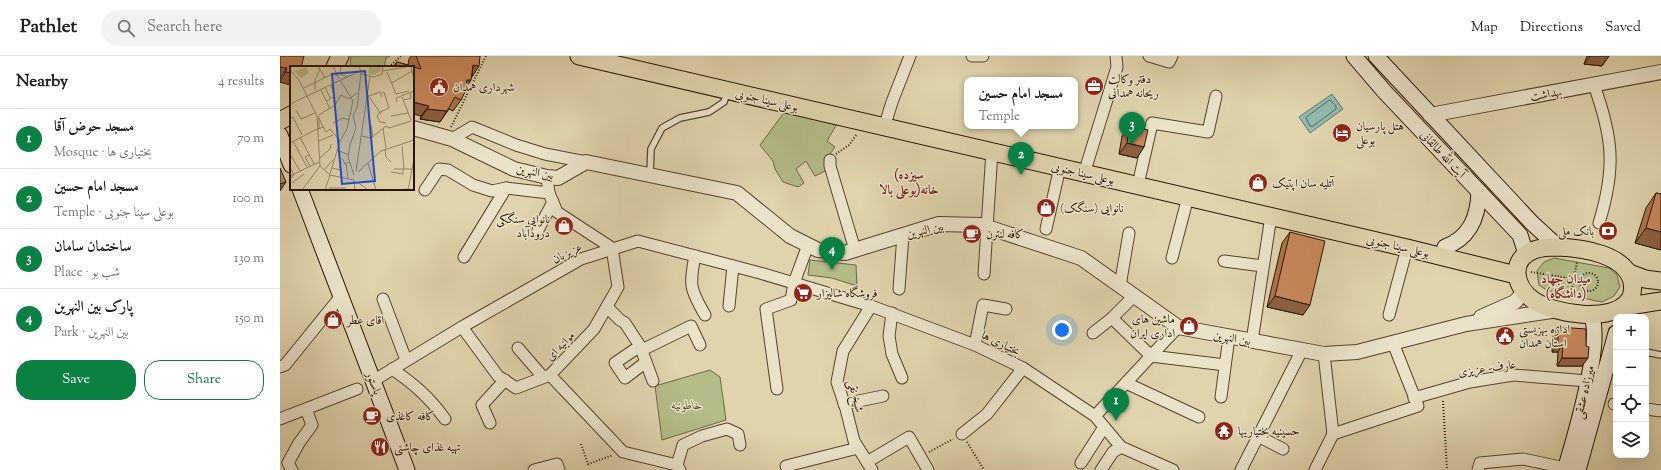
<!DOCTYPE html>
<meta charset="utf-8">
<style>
:root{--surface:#fff;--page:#f2f2f2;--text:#202124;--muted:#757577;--line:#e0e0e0;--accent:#0b8043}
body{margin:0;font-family:"Sorts Mill Goudy",Amiri,serif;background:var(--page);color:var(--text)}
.controls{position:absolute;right:12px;bottom:12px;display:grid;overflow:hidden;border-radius:8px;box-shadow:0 4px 16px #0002}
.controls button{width:36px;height:36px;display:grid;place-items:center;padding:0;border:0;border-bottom:1px solid var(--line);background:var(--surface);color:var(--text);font:20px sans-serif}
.you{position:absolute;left:782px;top:274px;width:14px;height:14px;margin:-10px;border:3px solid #fff;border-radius:50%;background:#1a73e8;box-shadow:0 0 0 6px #1a73e833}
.badge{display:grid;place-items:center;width:26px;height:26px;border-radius:50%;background:var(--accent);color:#fff;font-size:13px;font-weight:700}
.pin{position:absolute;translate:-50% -33px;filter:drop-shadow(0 1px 2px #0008)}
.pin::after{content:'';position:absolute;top:21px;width:14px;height:12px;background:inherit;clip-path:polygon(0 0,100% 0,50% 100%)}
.popup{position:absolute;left:684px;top:21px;width:114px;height:52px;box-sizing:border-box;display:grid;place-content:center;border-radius:8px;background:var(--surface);filter:drop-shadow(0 1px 3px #0005);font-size:13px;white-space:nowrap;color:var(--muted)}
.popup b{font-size:15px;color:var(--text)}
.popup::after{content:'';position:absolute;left:50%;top:100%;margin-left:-8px;border:8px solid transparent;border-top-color:var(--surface)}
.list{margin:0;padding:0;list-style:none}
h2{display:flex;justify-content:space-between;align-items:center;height:52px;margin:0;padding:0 16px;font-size:17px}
h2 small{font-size:13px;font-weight:400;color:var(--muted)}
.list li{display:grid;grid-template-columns:26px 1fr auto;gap:12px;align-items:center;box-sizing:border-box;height:60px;padding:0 16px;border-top:1px solid var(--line)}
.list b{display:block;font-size:15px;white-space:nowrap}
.list p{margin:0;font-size:13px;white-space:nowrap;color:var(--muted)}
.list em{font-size:13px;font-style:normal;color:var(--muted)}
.actions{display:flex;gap:8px;padding:12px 16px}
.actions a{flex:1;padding:9px 0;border:1px solid var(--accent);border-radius:16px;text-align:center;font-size:14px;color:var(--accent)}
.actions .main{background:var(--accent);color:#fff}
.icon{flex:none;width:22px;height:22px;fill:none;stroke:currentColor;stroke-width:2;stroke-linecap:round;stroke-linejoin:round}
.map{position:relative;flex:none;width:1381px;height:414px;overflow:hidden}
header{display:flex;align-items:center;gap:24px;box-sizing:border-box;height:56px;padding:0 20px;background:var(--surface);border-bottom:1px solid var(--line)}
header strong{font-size:19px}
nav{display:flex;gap:22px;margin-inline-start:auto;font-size:14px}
.search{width:280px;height:36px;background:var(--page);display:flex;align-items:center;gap:10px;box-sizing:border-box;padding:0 14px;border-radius:22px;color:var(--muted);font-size:15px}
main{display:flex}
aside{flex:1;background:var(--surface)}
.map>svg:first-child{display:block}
.green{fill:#b4bc88;stroke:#6e6844}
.water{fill:#93b8ae;stroke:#687669}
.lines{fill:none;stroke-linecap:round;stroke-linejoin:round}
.shore{stroke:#5d6658;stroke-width:1}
.service-casing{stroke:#55442c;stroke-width:8}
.minor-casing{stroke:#55442c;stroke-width:13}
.tertiary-casing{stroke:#55442c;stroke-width:16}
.secondary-casing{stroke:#271401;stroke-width:17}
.primary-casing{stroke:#271401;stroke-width:19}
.path{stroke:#271401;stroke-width:2;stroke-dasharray:1 2;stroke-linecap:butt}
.service{stroke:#eae3ca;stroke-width:5.5}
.minor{stroke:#eae3ca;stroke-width:11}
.tertiary{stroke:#eae3ca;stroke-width:14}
.secondary{stroke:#eae3ca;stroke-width:15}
.primary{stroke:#dfd4ad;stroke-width:17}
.wall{fill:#ad754f;stroke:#271401}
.shaded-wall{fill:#8d5f40;stroke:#271401}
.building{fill:#c9885c;stroke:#271401}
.labels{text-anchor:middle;stroke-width:3;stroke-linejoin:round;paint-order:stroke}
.poi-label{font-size:12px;fill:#271401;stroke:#eae3ca;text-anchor:start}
.street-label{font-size:12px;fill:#271401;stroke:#eae3ca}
.park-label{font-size:12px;font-style:italic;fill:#51462a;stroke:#eae3ca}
.neighbourhood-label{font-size:13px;font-weight:bold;fill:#7a1f14;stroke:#eae3ca}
.inset-road{fill:none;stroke:#958768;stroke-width:1}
.view{fill:#1d4ed8;fill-opacity:0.15;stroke:#1d4ed8;stroke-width:2}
.inset-edge{fill:none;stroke:#271401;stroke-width:2}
</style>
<header>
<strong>Pathlet</strong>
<div class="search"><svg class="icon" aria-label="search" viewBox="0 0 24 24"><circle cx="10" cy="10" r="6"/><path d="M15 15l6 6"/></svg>Search here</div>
<nav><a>Map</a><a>Directions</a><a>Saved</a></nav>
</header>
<main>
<aside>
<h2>Nearby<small>4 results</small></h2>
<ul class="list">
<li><span class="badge">1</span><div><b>مسجد حوض آقا</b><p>Mosque · بختیاری ها</p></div><em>70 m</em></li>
<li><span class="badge">2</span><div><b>مسجد امام حسین</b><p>Temple · بوعلی سینا جنوبی</p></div><em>100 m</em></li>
<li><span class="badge">3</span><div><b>ساختمان سامان</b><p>Place · شب بو</p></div><em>130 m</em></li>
<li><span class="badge">4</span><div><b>پارک بین النهرین</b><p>Park · بین النهرین</p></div><em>150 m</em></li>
</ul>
<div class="actions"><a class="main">Save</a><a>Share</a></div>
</aside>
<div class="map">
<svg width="1381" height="414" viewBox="0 0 1381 414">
<rect width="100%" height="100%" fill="#dfd4ad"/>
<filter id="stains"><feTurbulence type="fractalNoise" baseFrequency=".005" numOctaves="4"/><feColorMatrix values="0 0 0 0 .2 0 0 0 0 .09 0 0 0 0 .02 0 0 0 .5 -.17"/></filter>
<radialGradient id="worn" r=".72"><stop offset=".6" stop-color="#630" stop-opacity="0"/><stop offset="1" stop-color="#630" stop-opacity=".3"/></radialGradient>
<g class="green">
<path d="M71,0H110L106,2L104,11H70Z"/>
<path d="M506,54L558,66L547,85L555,91L548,101L547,114L535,120L526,105L516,113L524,127L518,131L503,126L495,113L493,105L480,89Z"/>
<path d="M1274,202L1329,212L1337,219L1340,231L1334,240L1322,246L1268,235L1259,229L1257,215L1264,206Z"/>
<path d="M530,204L576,209L577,230L552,222L528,219Z"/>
<path d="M430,314L440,321L446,364L382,384L375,330Z"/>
</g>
<path class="water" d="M1052,38L1063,53L1030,77L1019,61Z"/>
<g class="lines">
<path class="shore" d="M1050,44L1056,50V53L1033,70H1030L1026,62Z"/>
<g class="service-casing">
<g id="service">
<path d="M370,118L371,93L382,72L400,62L429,56L444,46L447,37"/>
<path d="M1366,296L1381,299"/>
</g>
</g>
<g class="minor-casing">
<g id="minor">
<path d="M692,0H703"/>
<path d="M869,0L889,6L892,0"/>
<path d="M1314,29C1333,82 1336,112 1319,167"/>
<path d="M607,62L612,46L630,0"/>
<path d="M172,83L192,71L236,89L265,98L306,106"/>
<path d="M550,104V110L575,194"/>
<path d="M807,108L837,11L836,0"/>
<path d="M860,120L872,67L928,76L936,40"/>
<path d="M145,134L159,113L168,114L193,129L212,135L226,132L269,137"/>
<path d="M766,173L780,111"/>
<path d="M258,174L273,146"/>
<path d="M415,200C409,229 410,233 425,259"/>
<path d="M184,201L226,132"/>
<path d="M892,202L908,141"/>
<path d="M944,205L983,210"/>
<path d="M704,218L712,95"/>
<path d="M840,230L849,177"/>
<path d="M619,233L623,179"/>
<path d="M103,243L126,304"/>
<path d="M449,250L453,210"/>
<path d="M591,250L563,295L557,326L566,353L574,385L592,414"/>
<path d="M327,251L340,264L345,267L360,290L373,325"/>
<path d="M612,257L609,280L612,298L622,322"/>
<path d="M1109,259L1127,192"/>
<path d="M832,262L871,300L945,309"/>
<path d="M182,271L218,320L236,332L270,319L314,273L338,231L332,192L277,156L269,137L267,121"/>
<path d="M813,277L832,262L854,240"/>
<path d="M972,285L991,160"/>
<path d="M695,289L703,249L726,253"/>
<path d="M360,290L335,307L345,322L366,306"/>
<path d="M238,292L263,321"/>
<path d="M362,294L411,270L420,289"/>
<path d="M1044,298L1053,378"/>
<path d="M0,311L5,309L61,240"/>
<path d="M112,313C134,328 149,341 165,363"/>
<path d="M270,319L343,396L397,409L400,414"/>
<path d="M93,325L182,271L301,203L358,185L480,217L591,250L695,289L743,312L815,360L841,391L893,414"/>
<path d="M846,327L919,361"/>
<path d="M497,333L486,253L511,244L514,227L528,189"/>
<path d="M941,341L949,281"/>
<path d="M1134,342L1190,326L1233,319L1308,325"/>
<path d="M564,348L603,340"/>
<path d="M1334,348L1336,349"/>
<path d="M1366,353L1381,355"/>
<path d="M815,360L898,271"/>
<path d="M0,363L77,333"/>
<path d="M210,367L202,349L225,324"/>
<path d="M682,378L707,358L743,312"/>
<path d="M1053,378L1138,350L1113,287"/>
<path d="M978,380L1003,393"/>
<path d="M587,406L629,381L648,414"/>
<path d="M801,407L824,371"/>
<path d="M397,409L403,389L422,380L447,373L458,378L460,389"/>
<path d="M506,410L578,392"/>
<path d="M12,414L8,407L19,387L32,369L26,353"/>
<path d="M254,414L277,408L279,414"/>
<path d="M821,414L833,396L841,391"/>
<path d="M961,414L1022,294"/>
<path d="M1035,414L1053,378"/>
<path d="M1198,414L1200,407L1243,403L1285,412"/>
</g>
</g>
<g class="tertiary-casing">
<g id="tertiary">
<path d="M1150,59L1381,16"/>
<path d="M133,72L172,83L234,113L267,121L278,122L306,106L457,137L510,180L538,194L565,197L659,168L701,169L801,202L898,271L1044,298L1077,296L1186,268L1278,254"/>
<path d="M1201,261L1235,246L1244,236"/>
</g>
</g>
<g class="secondary-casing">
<g id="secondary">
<path d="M1074,0L1104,35L1240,179L1246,198"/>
<path d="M1096,0L1252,167L1278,191"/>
<path d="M0,79L11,109"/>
<path d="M20,133L127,414"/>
<path d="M1165,191C1190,182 1198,161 1199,136"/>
<path d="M1285,414C1293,387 1326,278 1310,258"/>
<path d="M1298,414L1336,277"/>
</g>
</g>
<g class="primary-casing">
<g id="primary">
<path d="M299,0L1127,192L1236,219"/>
<path d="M55,11L60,0"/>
<path d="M0,65L11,59"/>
<path d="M1278,191C1302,192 1346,198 1352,226C1353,232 1353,239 1349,244C1333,268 1273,258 1253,244C1234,231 1229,203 1254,194C1262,191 1270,191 1278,191Z"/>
<path d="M1349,217L1365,223L1381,225"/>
<path d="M1343,251L1381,245"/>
</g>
</g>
<g class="path">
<path d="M109,11L121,0"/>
<path d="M171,71L206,0"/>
<path d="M556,98L569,89L577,78"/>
<path d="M1251,216L1301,224"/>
<circle cx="1309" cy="226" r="9"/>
<path d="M1290,243L1297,206"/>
<path d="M1163,345L1167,414"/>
<path d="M687,386L704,414"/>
<path d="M301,388L308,408L333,399"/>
<path d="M649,396L673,383"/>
</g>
<use href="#service" class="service"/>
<use href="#minor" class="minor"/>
<use href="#tertiary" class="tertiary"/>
<use href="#secondary" class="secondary"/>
<use href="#primary" class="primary"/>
</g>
<g class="wall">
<path d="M0,0L11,11V29L0,26Z"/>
<path d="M131,0H200L192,20L186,32L181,44L173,55L169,53L160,66L140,63L141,60L133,11H113L117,6L128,9L129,3Z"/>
<path d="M1307,0H1329L1322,10L1304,8Z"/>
<path d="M849,69L857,102L839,98L842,80Z"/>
<path d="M1376,137L1381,138V194L1355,187L1366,152Z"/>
<path d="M1010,176L1023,259L987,251L1002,187Z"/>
<path d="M1278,271L1302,310H1277L1278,296H1272L1273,279Z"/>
</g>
<g class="shaded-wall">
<path d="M1310,0H1329L1322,10L1304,8Z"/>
<path d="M193,9L199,10L192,21Z"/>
<path d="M0,11L7,12L0,22Z"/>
<path d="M6,16L11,17V29L0,26V25Z"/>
<path d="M187,24H191L184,35Z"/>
<path d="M133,46L149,50L141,60L133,58Z"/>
<path d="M147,53L167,55L160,66L140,63Z"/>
<path d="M847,87L864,91L857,102L839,98Z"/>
<path d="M6,126L0,135V128Z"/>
<path d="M1366,172L1381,176V194L1355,187Z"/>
<path d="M995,240L1030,249L1023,259L987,251Z"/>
<path d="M1283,287L1278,296H1272L1278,288Z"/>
<path d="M1282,302H1308L1302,310H1277Z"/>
</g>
<g class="building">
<path d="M0,0H24L21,11H11V17L6,16L7,12L0,11Z"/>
<path d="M136,0H200L199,10L193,9L191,24H187L185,36L181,44L175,41L167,55L147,53L149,50L133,46V11H115L117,6L141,13Z"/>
<path d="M849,69L868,74L864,91L847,87Z"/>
<path d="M0,112L6,126L0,128Z"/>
<path d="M1376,137L1381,138V176L1366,172Z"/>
<path d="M1010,176L1045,185L1030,249L995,240Z"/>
<path d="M1278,271L1306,273V290L1309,291L1308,302H1282L1283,287L1278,288Z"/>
</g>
<defs>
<g id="office-disc" transform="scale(1)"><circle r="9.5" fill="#8f2418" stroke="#eae3ca"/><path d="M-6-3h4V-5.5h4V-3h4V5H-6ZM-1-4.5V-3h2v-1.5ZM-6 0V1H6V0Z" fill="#fff"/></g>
<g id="civic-disc" transform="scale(1)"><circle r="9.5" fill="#8f2418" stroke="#eae3ca"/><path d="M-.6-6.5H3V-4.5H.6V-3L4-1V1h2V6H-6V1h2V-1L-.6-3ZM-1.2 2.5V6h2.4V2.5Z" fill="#fff"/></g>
<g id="hotel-disc" transform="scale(1)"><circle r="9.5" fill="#8f2418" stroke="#eae3ca"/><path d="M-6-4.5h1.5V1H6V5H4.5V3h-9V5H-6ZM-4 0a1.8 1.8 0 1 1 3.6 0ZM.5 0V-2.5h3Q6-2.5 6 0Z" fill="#fff"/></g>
<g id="shop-disc" transform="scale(1)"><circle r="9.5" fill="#8f2418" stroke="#eae3ca"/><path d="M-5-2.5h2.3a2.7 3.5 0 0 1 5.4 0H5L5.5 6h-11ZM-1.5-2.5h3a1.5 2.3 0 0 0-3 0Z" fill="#fff"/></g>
<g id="bank-disc" transform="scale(1)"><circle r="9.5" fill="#8f2418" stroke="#eae3ca"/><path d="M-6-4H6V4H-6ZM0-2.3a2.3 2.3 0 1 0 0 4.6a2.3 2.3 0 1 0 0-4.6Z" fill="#fff"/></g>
<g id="cafe-disc" transform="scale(1)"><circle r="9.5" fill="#8f2418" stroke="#eae3ca"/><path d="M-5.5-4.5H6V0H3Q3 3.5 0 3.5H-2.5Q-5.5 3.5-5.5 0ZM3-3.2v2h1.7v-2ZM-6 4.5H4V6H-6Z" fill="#fff"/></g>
<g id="supermarket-disc" transform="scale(1)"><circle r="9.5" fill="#8f2418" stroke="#eae3ca"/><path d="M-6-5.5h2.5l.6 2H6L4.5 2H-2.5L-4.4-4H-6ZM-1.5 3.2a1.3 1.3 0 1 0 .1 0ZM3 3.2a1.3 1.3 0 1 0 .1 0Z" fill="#fff"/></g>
<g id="temple-disc" transform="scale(1)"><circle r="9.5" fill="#8f2418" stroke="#eae3ca"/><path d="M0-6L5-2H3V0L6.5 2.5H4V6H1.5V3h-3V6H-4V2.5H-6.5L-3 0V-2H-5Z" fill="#fff"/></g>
<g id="restaurant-disc" transform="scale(1)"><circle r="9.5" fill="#8f2418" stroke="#eae3ca"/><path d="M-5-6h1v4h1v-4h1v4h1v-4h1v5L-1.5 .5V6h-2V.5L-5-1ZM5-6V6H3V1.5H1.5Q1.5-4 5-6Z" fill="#fff"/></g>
</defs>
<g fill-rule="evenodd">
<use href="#office-disc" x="814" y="30"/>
<use href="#civic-disc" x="159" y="31"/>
<use href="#hotel-disc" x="1062" y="77"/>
<use href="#shop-disc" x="978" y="127"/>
<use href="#shop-disc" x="766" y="152"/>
<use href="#shop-disc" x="284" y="170"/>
<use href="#bank-disc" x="1328" y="175"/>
<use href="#cafe-disc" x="692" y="178"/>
<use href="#supermarket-disc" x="523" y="237"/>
<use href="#shop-disc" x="53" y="264"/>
<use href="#shop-disc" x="909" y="270"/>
<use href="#civic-disc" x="1225" y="280"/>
<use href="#cafe-disc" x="92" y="360"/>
<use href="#temple-disc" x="944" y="375"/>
<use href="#restaurant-disc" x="100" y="391"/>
</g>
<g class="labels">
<g class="poi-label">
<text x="828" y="27">دفتر وکالت<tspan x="828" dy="14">ریحانه همدانی</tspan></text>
<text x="173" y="35">شهرداری همدان</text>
<text x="1076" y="74">هتل پارسیان<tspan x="1076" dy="14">بوعلی</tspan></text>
<text x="992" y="131">آتلیه سان اپتیک</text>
<text x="780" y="156">نانوایی (سنگک)</text>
<text x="270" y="167" text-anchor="end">نانوایی سنگکی<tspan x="270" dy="14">درودآباد</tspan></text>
<text x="1314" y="179" text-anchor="end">بانک ملی</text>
<text x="706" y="182">کافه لنترن</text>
<text x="537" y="241">فروشگاه شالیزار</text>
<text x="895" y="267" text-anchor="end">ماشین های<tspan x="895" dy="14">اداری ایران</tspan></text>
<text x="67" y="268">اقای عطر</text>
<text x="1239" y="277">اداره بهزیستی<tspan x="1239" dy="14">استان همدان</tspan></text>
<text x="106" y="364">کافه کاغذی</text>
<text x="958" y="379">حسینیه بختیاریها</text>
<text x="114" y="395">تهیه غذای چاشنی</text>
</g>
<g class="street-label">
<text transform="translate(1266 38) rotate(-10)" y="4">بهداشت</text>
<text transform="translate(487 44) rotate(13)" y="4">بوعلی سینا جنوبی</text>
<text transform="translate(1163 98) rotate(47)" y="4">آیت الله طالقانی</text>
<text transform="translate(255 116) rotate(11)" y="4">بین النهرین</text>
<text transform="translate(803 117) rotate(13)" y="4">بوعلی سینا جنوبی</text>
<text transform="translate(645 174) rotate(-13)" y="4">بین النهرین</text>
<text transform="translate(1118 190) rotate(13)" y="4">بوعلی سینا جنوبی</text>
<text transform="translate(287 197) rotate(-27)" y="4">عزیزیان</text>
<text transform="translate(952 282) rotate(10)" y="4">بین النهرین</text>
<text transform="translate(721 287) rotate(26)" y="4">بختیاری ها</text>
<text transform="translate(280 290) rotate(-46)" y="4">موانیه ای</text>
<text transform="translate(1207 312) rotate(-8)" y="4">عارف- عزیزی</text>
<text transform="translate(94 327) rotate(69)" y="4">پاستور</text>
<text transform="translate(1304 336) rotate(-77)" y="4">میرزاده عشقی</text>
<text transform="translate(576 340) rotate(76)" y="4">شیخ نقی</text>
</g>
<g class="park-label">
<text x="407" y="353">خاطونیه</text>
</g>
<g class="neighbourhood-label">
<text x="629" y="123">(سیزده<tspan x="629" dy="15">خانه(بوعلی بالا</tspan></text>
<text x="1286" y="227">میدان جهاد<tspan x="1286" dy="15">(دانشگاه)</tspan></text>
</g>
</g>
<g transform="translate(10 10)">
<rect width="124" height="124" fill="#dfd4ad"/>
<path d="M79,0H92L91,5L84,9L73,6L79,7ZM16,1L19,7L11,12L5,5Z" fill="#b4bc88"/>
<path class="inset-road" d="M28,0L35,12M43,0L49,13M51,0L50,7L56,11M69,0L72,8L84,11L92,8L93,0M121,0L124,14M0,4L9,14L27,50L30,100L40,109L64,114L65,124M93,5L121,0M97,6L106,28L119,25M102,17L122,5M35,21L40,32M14,22L42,8L47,9M25,24V14L30,3M31,24L40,43M51,29L59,33L67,27M78,29L91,48M17,30L70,5M79,30L90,26L92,31M112,31L121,54M114,34L121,32L120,27M37,35L44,30L41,19M107,36L106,32L124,25M0,38L17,30M6,44L11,53L25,47M90,46L99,42L94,26L92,27M90,46L87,50L90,56L96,57M29,49L45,39L51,29M29,50V63M101,50L118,47M0,52L3,51L12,69M29,52L33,61L29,63M43,57L53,52L59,54M81,59L83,71M33,60L36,66L40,63L50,75M96,60L99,62L121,55M93,62L96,83M72,70L81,72L96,60M10,71L24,98M3,75L17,101M29,75L43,69M0,77L29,62M112,80L114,103M47,84L59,89M95,84L96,91L101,96M0,88L10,105M19,89L15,91L20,100M30,92L40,83L41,78M52,92L55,98L60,96M78,97L86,124M56,98L58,112M0,101L4,109L0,113M42,102L51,104V111M35,103L43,94M104,103H122M66,105L80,10M68,106L91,85L124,74M101,106L113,108V103M40,108L50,75L57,63L63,35L50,14M64,109L58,91L60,79L66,62L63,49L67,42L71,7M0,110L29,96M67,116L78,124M2,117L14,108M39,122H56M12,124L30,100M35,124L40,109M103,124L118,123M118,124L124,93"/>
<path class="view" d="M75,5L85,115L52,118L42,8Z"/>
<rect width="124" height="124" class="inset-edge"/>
</g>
<rect width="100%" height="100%" filter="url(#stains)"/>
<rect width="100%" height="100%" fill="url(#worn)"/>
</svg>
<div class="controls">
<button>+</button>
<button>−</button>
<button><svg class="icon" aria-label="locate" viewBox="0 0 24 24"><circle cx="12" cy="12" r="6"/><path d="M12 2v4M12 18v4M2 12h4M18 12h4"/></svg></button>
<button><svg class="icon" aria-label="layers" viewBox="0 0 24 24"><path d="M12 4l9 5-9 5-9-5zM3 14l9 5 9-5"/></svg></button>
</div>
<div class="you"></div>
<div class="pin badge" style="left:836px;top:365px">1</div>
<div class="pin badge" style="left:741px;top:119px">2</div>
<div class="popup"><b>مسجد امام حسین</b>Temple</div>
<div class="pin badge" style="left:852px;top:89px">3</div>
<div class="pin badge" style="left:552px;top:214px">4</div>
</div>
</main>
